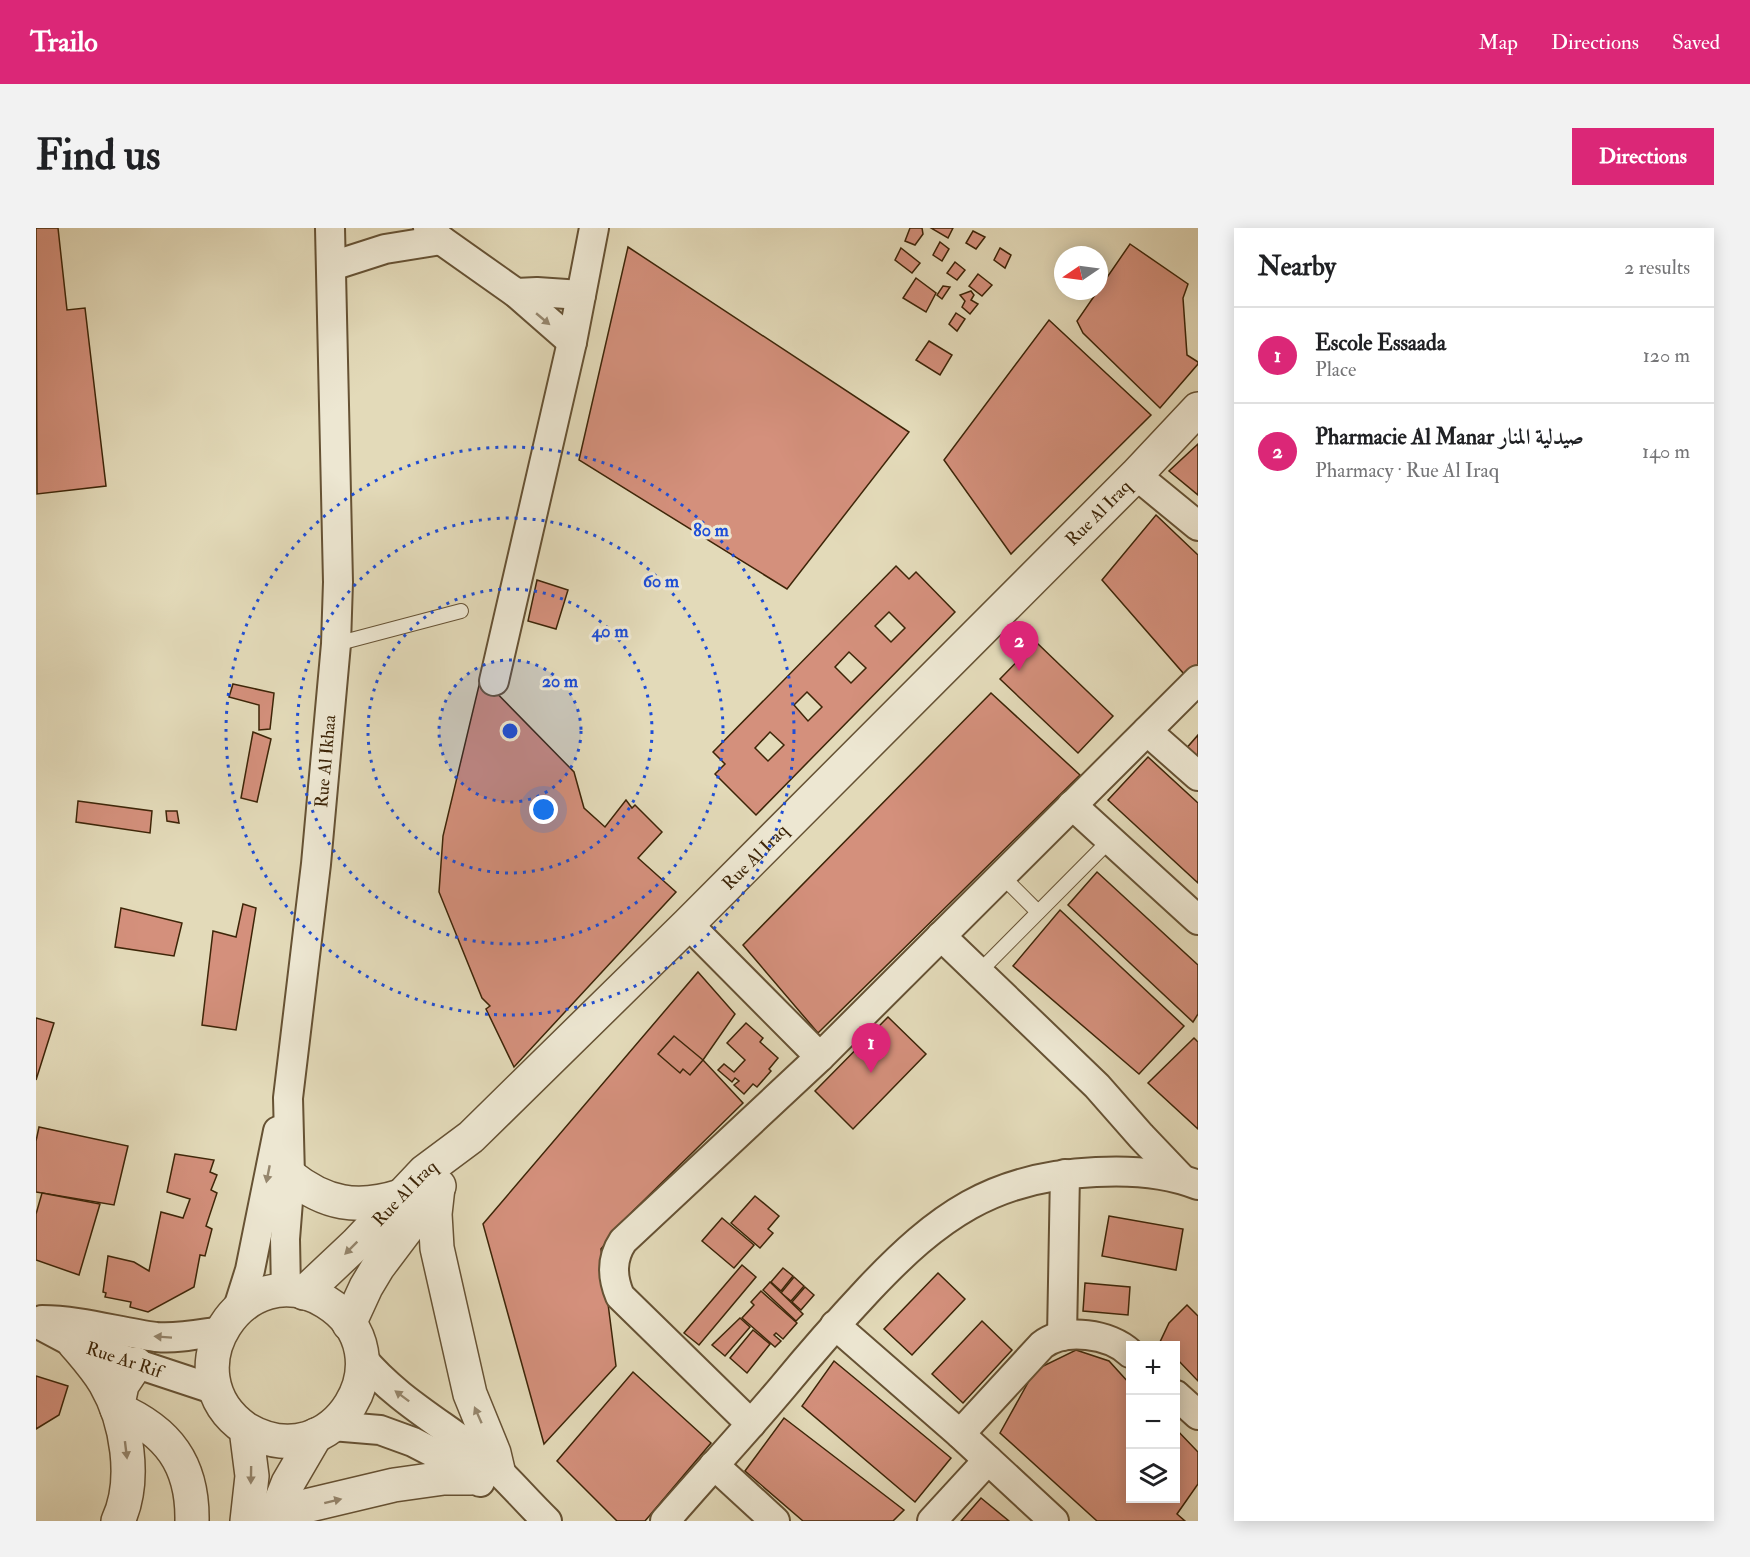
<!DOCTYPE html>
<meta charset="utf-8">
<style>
:root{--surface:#fff;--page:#f2f2f2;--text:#202124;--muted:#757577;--line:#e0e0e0;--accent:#db2777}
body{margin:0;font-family:"IM FELL Double Pica",Amiri,serif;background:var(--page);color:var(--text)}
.controls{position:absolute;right:18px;bottom:18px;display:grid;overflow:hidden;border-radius:0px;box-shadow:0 3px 15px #0003}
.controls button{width:54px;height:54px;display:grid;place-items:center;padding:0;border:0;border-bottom:2px solid var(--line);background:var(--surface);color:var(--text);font:30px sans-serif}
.compass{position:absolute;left:1018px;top:18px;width:54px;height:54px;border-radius:50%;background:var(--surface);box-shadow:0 3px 15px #0003;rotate:257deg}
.you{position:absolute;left:508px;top:582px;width:21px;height:21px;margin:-15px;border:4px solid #fff;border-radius:50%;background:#1a73e8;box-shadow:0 0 0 9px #1a73e833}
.badge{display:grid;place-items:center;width:39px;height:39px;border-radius:50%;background:var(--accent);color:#fff;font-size:20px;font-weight:700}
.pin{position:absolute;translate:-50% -50px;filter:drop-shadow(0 2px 3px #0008)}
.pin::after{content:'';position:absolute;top:32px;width:21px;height:18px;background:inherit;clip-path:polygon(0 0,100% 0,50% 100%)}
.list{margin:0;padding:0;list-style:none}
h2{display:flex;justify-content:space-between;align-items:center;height:78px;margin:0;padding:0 24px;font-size:26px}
h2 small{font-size:20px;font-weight:400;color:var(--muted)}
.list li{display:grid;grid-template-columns:39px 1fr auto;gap:18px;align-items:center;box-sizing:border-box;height:96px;padding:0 24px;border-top:2px solid var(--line)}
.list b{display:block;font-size:22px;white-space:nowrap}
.list p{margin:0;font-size:20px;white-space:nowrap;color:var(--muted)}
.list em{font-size:20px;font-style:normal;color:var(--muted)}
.icon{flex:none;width:33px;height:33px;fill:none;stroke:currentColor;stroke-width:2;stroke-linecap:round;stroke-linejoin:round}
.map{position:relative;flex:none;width:1162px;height:1293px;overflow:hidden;border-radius:0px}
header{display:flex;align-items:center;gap:36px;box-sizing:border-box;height:84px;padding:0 30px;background:var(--accent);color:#fff}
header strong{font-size:28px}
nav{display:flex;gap:33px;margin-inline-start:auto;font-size:21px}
.intro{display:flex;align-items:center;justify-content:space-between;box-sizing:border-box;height:144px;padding:0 36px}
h1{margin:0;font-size:42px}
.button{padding:15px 27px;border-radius:0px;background:var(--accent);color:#fff;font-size:21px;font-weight:700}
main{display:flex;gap:36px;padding:0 36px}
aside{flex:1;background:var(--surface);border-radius:0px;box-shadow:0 3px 15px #0003}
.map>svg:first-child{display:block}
.building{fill:#d4907c;stroke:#3d2508;stroke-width:1.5;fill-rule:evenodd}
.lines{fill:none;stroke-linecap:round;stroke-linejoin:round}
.service-casing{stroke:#665234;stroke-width:16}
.minor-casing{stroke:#665234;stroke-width:32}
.tertiary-casing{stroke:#665234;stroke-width:36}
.service{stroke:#ede7d2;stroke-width:14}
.minor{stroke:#ede7d2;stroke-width:28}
.tertiary{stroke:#ede7d2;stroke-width:33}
.oneway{fill:#95866d}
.ring{fill:none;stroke:#1d4ed8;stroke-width:3;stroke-dasharray:3 6}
.labels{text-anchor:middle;stroke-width:6;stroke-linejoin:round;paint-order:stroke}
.street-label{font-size:18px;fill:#3d2508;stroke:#ede7d2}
.centre{fill:#1d4ed8;stroke:#ede7d2;stroke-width:3}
.ring-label{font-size:18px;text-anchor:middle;font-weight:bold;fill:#1d4ed8;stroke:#ede7d2;stroke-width:6;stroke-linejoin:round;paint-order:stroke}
</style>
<header>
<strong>Trailo</strong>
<nav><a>Map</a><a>Directions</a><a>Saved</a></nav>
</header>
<div class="intro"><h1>Find us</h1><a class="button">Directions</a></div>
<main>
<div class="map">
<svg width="1162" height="1293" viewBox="0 0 1162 1293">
<rect width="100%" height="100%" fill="#e3dab9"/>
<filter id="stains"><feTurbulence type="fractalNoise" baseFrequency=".00333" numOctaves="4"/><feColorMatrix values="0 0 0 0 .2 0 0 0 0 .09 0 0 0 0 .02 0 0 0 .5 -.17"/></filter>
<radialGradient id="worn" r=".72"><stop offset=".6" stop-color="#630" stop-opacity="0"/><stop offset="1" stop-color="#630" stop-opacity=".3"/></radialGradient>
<g class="building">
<path d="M0,0H22L31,82L49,80L70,258L1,266Z"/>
<path d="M874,0H886L887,6L879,17L869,13Z"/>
<path d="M895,0H917L912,10Z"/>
<path d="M937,3L949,9L940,21L930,15Z"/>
<path d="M904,14L913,21L906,33L897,27Z"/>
<path d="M1094,16L1152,56L1147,70L1151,127L1162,134V136L1124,180L1047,105L1041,93Z"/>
<path d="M592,19L873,204L751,361L543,232Z"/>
<path d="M865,20L884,35L876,45L859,32Z"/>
<path d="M964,20L975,27L969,40L958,32Z"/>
<path d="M919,34L929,42L921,52L911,45Z"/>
<path d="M942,46L956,57L946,68L933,58Z"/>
<path d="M880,50L900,65L890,84L867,70Z"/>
<path d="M907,58L914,59L906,71L901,67Z"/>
<path d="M935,63L938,67L935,72L942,76L934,86L926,79L929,73L924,67Z"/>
<path d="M920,85L929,91L921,103L913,96Z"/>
<path d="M1013,92L1115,187L975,326L908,232Z"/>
<path d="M893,113L916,127L904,147L880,132Z"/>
<path d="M1162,216V267L1133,243Z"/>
<path d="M1120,287L1162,327V446L1155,454L1066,352Z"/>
<path d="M860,338L873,351L880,344L919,384L720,587L679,546L689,536L677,524ZM853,384L869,400L855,414L839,398ZM813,424L830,440L815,455L799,439ZM771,464L786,479L772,493L758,477ZM734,504L748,517L732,533L719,520Z"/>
<path d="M501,352L532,362L520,401L492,393Z"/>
<path d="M1000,414L1077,488L1042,525L964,451Z"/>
<path d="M445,449L538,544L548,580L569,599L590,572L596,580L599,577L626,604L602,630L640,664L478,839L450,781L454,778L446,770L403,664L407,608Z"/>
<path d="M197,456L238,465L234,501L223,502V477L193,469Z"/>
<path d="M955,465L1044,547L782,805L707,717Z"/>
<path d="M217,504L235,511L221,574L205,570Z"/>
<path d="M1162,507V535L1148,523Z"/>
<path d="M1112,529L1162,575V655L1072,572Z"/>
<path d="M42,573L116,583L114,605L40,594Z"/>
<path d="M130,583H141L143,595L131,593Z"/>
<path d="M1061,644L1162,737V786L1157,794L1032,677Z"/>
<path d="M207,676L220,680L200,802L166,797L177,703L200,709Z"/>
<path d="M85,680L146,695L138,728L79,719Z"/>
<path d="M1024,682L1148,798L1103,846L977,738Z"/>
<path d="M662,744L699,786L667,832L707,875L597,983L565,1021L580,1138L508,1216L447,996Z"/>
<path d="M852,789L890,826L817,901L779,863Z"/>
<path d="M0,790L18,795L0,852Z"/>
<path d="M710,795L727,810L724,814L742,830L733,841L735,843L721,859L717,856L708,866L698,857L703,853L699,850L696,854L682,842L688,836L698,844L709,832L691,815Z"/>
<path d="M638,808L667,832L654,847L647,841L644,845L622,826Z"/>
<path d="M1158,810L1162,814V901L1112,855Z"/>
<path d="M3,899L92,918L78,977L0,964V913Z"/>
<path d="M139,926L178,932L174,944L181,947L175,962L181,965L170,998L176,1001L169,1028L164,1027L158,1059L112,1084L94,1079L95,1074L69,1069L70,1065L67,1064L72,1028L98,1034L113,1043L125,984L147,990L154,971L131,964Z"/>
<path d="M6,965L64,976L43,1047L0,1032V986Z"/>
<path d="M719,968L743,988L732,1001L737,1005L724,1020L695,995Z"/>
<path d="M1073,988L1147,1001L1140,1042L1066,1028Z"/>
<path d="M686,990L718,1017L698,1040L666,1013Z"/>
<path d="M706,1037L720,1049L663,1117L648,1105Z"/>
<path d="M747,1040L757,1048L745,1063L735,1054Z"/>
<path d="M902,1045L929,1071L876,1127L848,1101Z"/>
<path d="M758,1049L768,1058L755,1073L745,1065Z"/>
<path d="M734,1054L767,1086L760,1093L727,1062Z"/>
<path d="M1049,1055L1094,1059L1092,1087L1047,1083Z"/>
<path d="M769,1059L778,1067L765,1082L756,1074Z"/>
<path d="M725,1063L761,1095L747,1111L740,1105L738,1107L745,1113L739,1119L706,1090L718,1077L715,1074Z"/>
<path d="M1151,1077L1162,1088V1153L1140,1130V1118H1127L1124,1114L1133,1095Z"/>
<path d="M704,1090L714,1099L689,1128L676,1117Z"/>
<path d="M946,1093L976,1122L927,1175L896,1146Z"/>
<path d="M717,1102L734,1116L711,1145L694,1130Z"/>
<path d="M1040,1122L1073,1133L1094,1156V1270H1140V1201L1162,1224V1256L1141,1286L1149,1293H1061L964,1205L999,1142Z"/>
<path d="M798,1133L915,1230L879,1274L766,1178Z"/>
<path d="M597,1144L675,1215L609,1293H581L521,1233Z"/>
<path d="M0,1148L32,1158L23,1187L0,1201Z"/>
<path d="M748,1190L868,1282L857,1293H767L709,1243Z"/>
<path d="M945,1270L973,1293H925Z"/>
</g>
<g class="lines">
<g class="service-casing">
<g id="service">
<path d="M300,416L425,383"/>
<path d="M966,648L1002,684"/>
<path d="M943,744L1074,612"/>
</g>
</g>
<g class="minor-casing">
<g id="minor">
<path d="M392,0L405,12L480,65L536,114"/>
<path d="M296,38L349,21L405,12"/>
<path d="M480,65L501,64L545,67"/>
<path d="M1100,247L1162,298"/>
<path d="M458,453L536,114L558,0"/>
<path d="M1111,503L1162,548"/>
<path d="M1036,577L1162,692"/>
<path d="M652,696L784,829"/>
<path d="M905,708L1061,858L1105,908L1146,951"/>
<path id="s1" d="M250,1063L249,1011L254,948L252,870L280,636L300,416L302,354L294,0"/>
<path d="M202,1080L214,1042L242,903"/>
<path d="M6,1092C44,1092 82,1104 120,1109C142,1111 164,1106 185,1103"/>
<path id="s2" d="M0,1095L38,1115L180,1162"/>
<path d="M799,1097L924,1206L1018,1293"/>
<path d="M1026,1108L1029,946"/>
<path d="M326,1130C358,1169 403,1194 443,1225C468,1246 488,1271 511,1293"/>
<path d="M1140,1167L1162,1187"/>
<path d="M715,1196L584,1068C576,1049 575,1031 587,1013L784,829L1162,452"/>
<path d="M296,1198L344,1202L377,1214L408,1230L444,1254"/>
<path d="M924,1206L1006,1117C1029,1099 1074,1106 1094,1125"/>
<path d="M678,1237L739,1293"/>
<path d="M629,1293C668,1248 708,1205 746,1160C774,1126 803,1093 833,1061C901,989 957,948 1060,944C1095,942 1129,944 1162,957"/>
<path d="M896,1293L952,1232"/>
</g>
</g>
<g class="tertiary-casing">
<g id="tertiary">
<path d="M254,948C289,976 321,982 365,968"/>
<path d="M402,959L399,986L401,1020L434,1166L458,1225L462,1242"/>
<path id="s3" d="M268,1065L320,1016L388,944L435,909L652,696L1100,247L1162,181"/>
<path d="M313,1096L330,1059L342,1039L403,958"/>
<path d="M38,1115C49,1128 60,1140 69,1155C91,1193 101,1252 82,1293"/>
<path d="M100,1136L86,1157L81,1181C132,1203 157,1236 156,1293"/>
<path d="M210,1201C298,1253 374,1126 290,1074C209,1023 129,1145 210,1201L216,1248L211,1293"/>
<path d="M240,1285L358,1257L408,1250H435"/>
<path d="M237,1293L252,1255L280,1207"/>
</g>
</g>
<use href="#service" class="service"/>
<use href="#minor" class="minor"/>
<use href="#tertiary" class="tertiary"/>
</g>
<defs><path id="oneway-solid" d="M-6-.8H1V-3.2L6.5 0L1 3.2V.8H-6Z" transform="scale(1.5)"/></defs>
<g class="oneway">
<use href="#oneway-solid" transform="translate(507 91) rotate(40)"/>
<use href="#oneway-solid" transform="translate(232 946) rotate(101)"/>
<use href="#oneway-solid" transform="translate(315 1020) rotate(135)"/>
<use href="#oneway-solid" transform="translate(127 1109) rotate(-176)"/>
<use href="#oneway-solid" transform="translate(366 1168) rotate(-143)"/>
<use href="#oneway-solid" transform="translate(442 1187) rotate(-114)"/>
<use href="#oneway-solid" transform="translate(90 1222) rotate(83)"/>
<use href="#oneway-solid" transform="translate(215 1247) rotate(91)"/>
<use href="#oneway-solid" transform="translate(297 1273) rotate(-14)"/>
</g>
<circle cx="474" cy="503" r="71" fill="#1d4ed8" fill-opacity=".12"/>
<g class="ring">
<circle cx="474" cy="503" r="71"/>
<circle cx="474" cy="503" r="142"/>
<circle cx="474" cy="503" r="213"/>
<circle cx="474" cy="503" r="284"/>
</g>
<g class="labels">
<g class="street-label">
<text dy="6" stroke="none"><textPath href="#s3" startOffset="1114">Rue Al Iraq</textPath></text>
<text dy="6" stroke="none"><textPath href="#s1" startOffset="532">Rue Al Ikhaa</textPath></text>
<text dy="6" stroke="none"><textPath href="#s3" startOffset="628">Rue Al Iraq</textPath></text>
<text dy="6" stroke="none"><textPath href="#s3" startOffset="142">Rue Al Iraq</textPath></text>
<text dy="6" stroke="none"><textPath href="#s2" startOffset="96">Rue Ar Rif</textPath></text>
</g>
</g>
<circle cx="474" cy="503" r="9" class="centre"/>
<g class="ring-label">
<text x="675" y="308">80 m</text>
<text x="625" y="359">60 m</text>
<text x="574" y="409">40 m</text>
<text x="524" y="459">20 m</text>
</g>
<rect width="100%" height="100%" filter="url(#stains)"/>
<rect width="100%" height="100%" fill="url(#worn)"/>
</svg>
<div class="controls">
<button>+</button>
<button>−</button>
<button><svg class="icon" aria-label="layers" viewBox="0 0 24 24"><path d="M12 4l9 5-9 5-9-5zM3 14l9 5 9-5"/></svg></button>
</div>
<svg class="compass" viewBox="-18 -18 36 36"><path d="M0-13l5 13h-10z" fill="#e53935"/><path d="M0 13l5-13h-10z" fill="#757577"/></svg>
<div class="you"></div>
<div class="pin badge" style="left:835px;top:845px">1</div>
<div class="pin badge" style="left:983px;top:443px">2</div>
</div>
<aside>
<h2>Nearby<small>2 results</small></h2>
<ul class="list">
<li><span class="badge">1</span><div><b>Escole Essaada</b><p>Place</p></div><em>120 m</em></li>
<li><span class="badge">2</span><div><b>Pharmacie Al Manar صيدلية المنار</b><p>Pharmacy · Rue Al Iraq</p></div><em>140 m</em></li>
</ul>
</aside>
</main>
